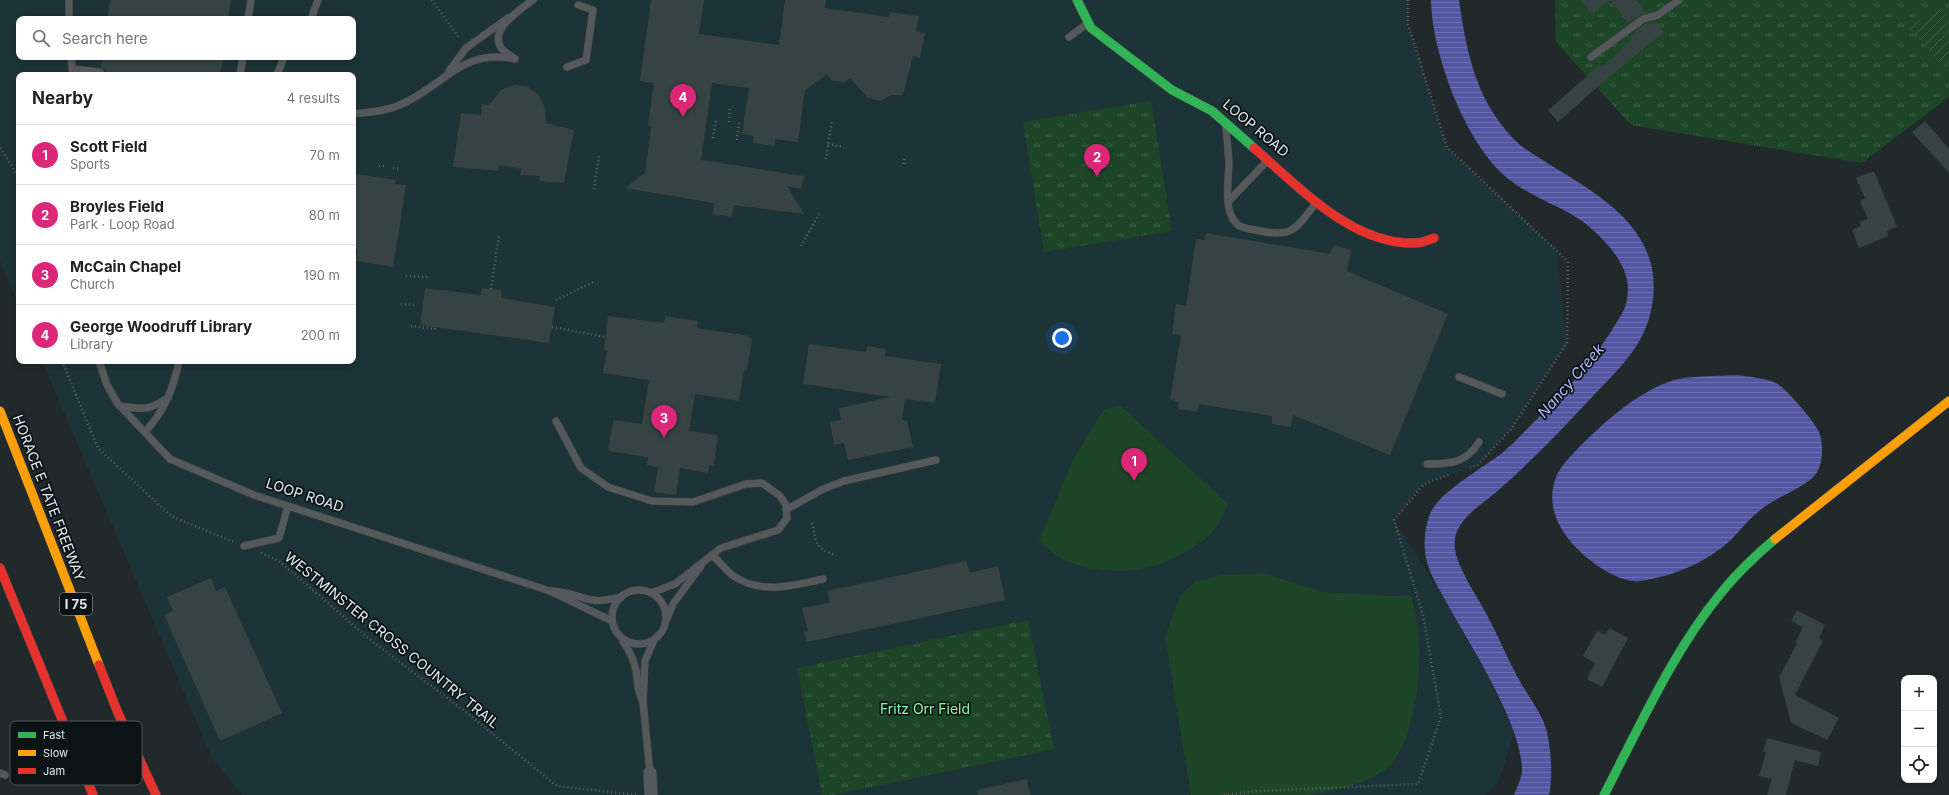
<!DOCTYPE html>
<meta charset="utf-8">
<style>
:root{--surface:#fff;--page:#f2f2f2;--text:#222;--muted:#767676;--line:#e0e0e0;--accent:#db2777}
body{margin:0;font-family:Inter,sans-serif;background:var(--page);color:var(--text)}
.controls{position:absolute;right:12px;bottom:12px;display:grid;overflow:hidden;border-radius:8px;box-shadow:0 2px 6px #0003}
.controls button{width:36px;height:36px;display:grid;place-items:center;padding:0;border:0;border-bottom:1px solid var(--line);background:var(--surface);color:var(--text);font:20px sans-serif}
.you{position:absolute;left:1062px;top:338px;width:14px;height:14px;margin:-10px;border:3px solid #fff;border-radius:50%;background:#1a73e8;box-shadow:0 0 0 6px #1a73e833}
.badge{display:grid;place-items:center;width:26px;height:26px;border-radius:50%;background:var(--accent);color:#fff;font-size:13px;font-weight:700}
.pin{position:absolute;translate:-50% -33px;filter:drop-shadow(0 1px 2px #0008)}
.pin::after{content:'';position:absolute;top:21px;width:14px;height:12px;background:inherit;clip-path:polygon(0 0,100% 0,50% 100%)}
.list{margin:0;padding:0;list-style:none}
h2{display:flex;justify-content:space-between;align-items:center;height:52px;margin:0;padding:0 16px;font-size:17px}
h2 small{font-size:13px;font-weight:400;color:var(--muted)}
.list li{display:grid;grid-template-columns:26px 1fr auto;gap:12px;align-items:center;box-sizing:border-box;height:60px;padding:0 16px;border-top:1px solid var(--line)}
.list b{display:block;font-size:15px;white-space:nowrap}
.list p{margin:0;font-size:13px;white-space:nowrap;color:var(--muted)}
.list em{font-size:13px;font-style:normal;color:var(--muted)}
.icon{flex:none;width:22px;height:22px;fill:none;stroke:currentColor;stroke-width:2;stroke-linecap:round;stroke-linejoin:round}
.map{position:relative;flex:none;width:1949px;height:795px;overflow:hidden}
.search{position:absolute;background:var(--surface);box-shadow:0 2px 6px #0003;left:16px;top:16px;width:340px;height:44px;display:flex;align-items:center;gap:10px;box-sizing:border-box;padding:0 14px;border-radius:8px;color:var(--muted);font-size:15px}
.panel{position:absolute;background:var(--surface);box-shadow:0 2px 6px #0003;left:16px;top:72px;width:340px;height:292px;border-radius:8px}
.map>svg:first-child{display:block}
.built{fill:#1c3338;fill-rule:evenodd}
.grass{fill:#1d4628}
.park{fill:url(#park-tufts)}
.garden{fill:url(#garden-furrows)}
.water{fill:url(#water-rules)}
.building{fill:#374343}
.lines{fill:none;stroke-linecap:round;stroke-linejoin:round}
.lane-casing{stroke:#3d4345;stroke-width:8}
.street-casing{stroke:#3d4345;stroke-width:14}
.fast-casing{stroke:#3d4345;stroke-width:10}
.slow-casing{stroke:#3d4345;stroke-width:10}
.jam-casing{stroke:#3d4345;stroke-width:10}
.path{stroke:#626567;stroke-width:2.5;stroke-dasharray:1 3;stroke-linecap:butt}
.lane{stroke:#56595b;stroke-width:7}
.street{stroke:#56595b;stroke-width:13}
.fast{stroke:#30b455;stroke-width:9}
.slow{stroke:#ff9f0a;stroke-width:9}
.jam{stroke:#e5322d;stroke-width:9}
.labels{text-anchor:middle;stroke-width:3.5;stroke-linejoin:round;paint-order:stroke}
.shield{fill:#0c1315;stroke:#a1aaac;stroke-width:1}
.shield-label{font-size:13px;font-weight:bold;fill:#e1ebed}
.street-label{font-size:14px;fill:#e1ebed;stroke:#0c1315}
.park-label{font-size:14px;fill:#89faa1;stroke:#0c1315}
.water-label{font-size:15px;font-style:italic;fill:#b2b8fc;stroke:#0c1315}
.key{fill:#0c1315;stroke:#4c5456;stroke-width:1}
.key-label{font-size:11px;fill:#e1ebed}
</style>
<div class="map">
<svg width="1949" height="795" viewBox="0 0 1949 795">
<defs>
<pattern id="park-tufts" width="24" height="20" patternUnits="userSpaceOnUse"><rect width="24" height="20" fill="#1d4628"/><path d="M3 7l-1-3M5 7V3M7 7l1-3M15 17l-1-3M17 17v-4M19 17l1-3" fill="none" stroke="#3e6148"/></pattern>
<pattern id="garden-furrows" width="10" height="10" patternUnits="userSpaceOnUse"><rect width="10" height="10" fill="#1d4628"/><path d="M-1 1l2-2M0 10L10 0M9 11l2-2" fill="none" stroke="#3e6148"/></pattern>
<pattern id="water-rules" width="6" height="5" patternUnits="userSpaceOnUse"><rect width="6" height="5" fill="#5456a2"/><path d="M0 2.5h6" fill="none" stroke="#6c6eaf"/></pattern>
</defs>
<rect width="100%" height="100%" fill="#21292b"/>
<path class="built" d="M0,0H1408V24L1447,147L1557,250L1567,343L1512,428L1478,465L1424,484L1394,520L1446,602L1486,673L1514,732L1499,782L1485,795H242L212,758L42,361H353V75H19V306L0,261ZM19,19H353V57H19Z"/>
<g class="grass">
<path d="M1121,406L1228,504C1223,515 1218,528 1207,537C1172,566 1131,578 1086,567C1078,565 1069,563 1063,559C1054,555 1046,547 1039,541L1074,458L1104,409Z"/>
<path d="M1263,573L1324,592L1393,596L1411,595C1414,610 1418,625 1419,640C1421,676 1415,739 1389,766C1373,782 1332,792 1310,795H1191L1165,637L1180,596L1195,582L1222,575Z"/>
</g>
<g class="park">
<path d="M1555,0H1949V97L1862,163L1631,125L1556,42Z"/>
<path d="M1151,101L1172,231L1044,252L1023,122Z"/>
<path d="M1028,620L1054,749L833,795H822L797,668Z"/>
</g>
<path class="garden" d="M1937,5L1949,18V65L1945,68L1910,29Z"/>
<g class="water">
<path d="M1431,0H1459C1467,56 1477,105 1520,145C1529,152 1540,158 1549,164C1589,189 1638,215 1651,264C1658,292 1651,325 1635,348C1623,366 1607,381 1593,396C1564,427 1535,458 1503,486C1487,502 1464,512 1456,534C1455,538 1454,545 1455,549C1457,567 1478,598 1487,615C1498,635 1506,656 1517,676C1526,694 1542,712 1547,732C1551,750 1553,777 1549,795H1514C1517,788 1521,779 1522,772C1524,729 1471,646 1449,607C1441,592 1429,574 1426,558C1423,545 1425,527 1430,514C1439,492 1481,469 1501,454C1511,446 1520,436 1529,427C1560,397 1589,367 1612,330C1617,321 1626,310 1627,299C1628,294 1628,285 1627,280C1622,254 1592,226 1571,214C1549,202 1525,193 1506,177C1465,142 1432,54 1431,0Z"/>
<path d="M1737,375C1748,377 1770,378 1779,385C1789,392 1814,421 1819,432C1824,443 1823,466 1815,475C1805,487 1777,497 1763,508C1751,517 1742,528 1732,539C1706,563 1674,576 1640,581C1624,583 1602,570 1590,560C1565,541 1542,509 1557,475C1561,464 1588,438 1598,429C1619,410 1644,390 1671,381C1685,376 1720,376 1737,375Z"/>
</g>
<g class="building">
<path d="M110,0H231L228,19H108Z"/>
<path d="M651,0H704L699,34L779,45L785,0H826L825,8L889,17L890,12L919,16L916,31L925,33L920,58L913,56L903,95H891L881,101L868,98L850,78L845,82L832,81L827,74L805,90L798,142L775,139V146L753,143L754,136L742,134L749,88L712,83L701,160L804,176L801,189L787,186L804,214L734,205L732,217L713,214L714,203L625,188L645,173L651,126H648L654,83L640,81Z"/>
<path d="M1581,0H1636L1646,13L1640,15L1628,23L1610,0L1591,14Z"/>
<path d="M1655,21L1664,32L1611,75L1558,122L1548,110L1600,65L1601,67L1623,49L1622,47L1632,39L1630,37L1636,33L1635,31L1645,24Z"/>
<path d="M103,57H223L220,75H104L105,70L101,67Z"/>
<path d="M515,85L527,86L538,94L545,108L546,123L574,130L564,183L539,181L540,176L520,175L522,169L499,165L498,171L453,167L461,113L481,115L482,104L489,105L502,89Z"/>
<path d="M1925,121L1949,149V173L1912,132Z"/>
<path d="M1874,171L1897,227L1887,231L1888,236L1859,248L1852,230L1861,226L1859,222L1868,219L1860,201L1865,198L1856,178Z"/>
<path d="M357,174L396,180L395,184L406,185L393,267L356,261L358,249L353,248V179H356Z"/>
<path d="M1206,233L1330,254L1334,245L1351,250L1347,271L1448,314L1390,455L1293,415L1291,427L1272,424V416L1199,404L1197,412L1178,409L1179,402L1170,399L1181,335L1172,334L1176,304L1186,306L1196,239L1204,240Z"/>
<path d="M425,288L481,295L482,288L502,290L501,298L555,307L549,343L420,325Z"/>
<path d="M608,316L664,323L665,316L698,321L697,328L750,336L749,338H752L747,371L744,370L739,401L695,394L689,431L718,435L714,466L709,465L708,473L680,468L676,495L654,492L658,467L647,465L648,457L608,451L613,420L642,424L649,380L603,373L607,351L604,350Z"/>
<path d="M809,344L866,352L867,346L886,349L885,356L941,364L935,403L905,399L902,420L907,421L913,447L848,460L844,443L834,445L830,422L841,420L839,408L891,397L803,384Z"/>
<path d="M966,561L970,573L998,566L1005,600L807,642L804,632L808,631L802,608L830,603L827,591Z"/>
<path d="M211,578L216,591L225,587L282,713L220,741L164,615L173,611L167,597Z"/>
<path d="M1797,610L1825,625L1819,638L1823,641L1795,695L1839,718L1827,740L1791,723L1779,677L1797,644L1795,643L1803,627L1791,621Z"/>
<path d="M1609,628L1628,638L1602,687L1587,679L1595,663L1583,656L1597,631L1605,635Z"/>
<path d="M1767,738L1821,752L1818,766L1795,760L1786,795H1767L1772,779L1759,776L1766,752H1763Z"/>
<path d="M1027,779L1030,795H978L977,790Z"/>
</g>
<g class="lines">
<g class="lane-casing">
<g id="lane">
<path d="M69,0V19"/>
<path d="M248,19L251,0"/>
<path d="M311,19L318,0"/>
<path d="M1069,37L1088,23"/>
<path d="M71,57L73,75"/>
<path d="M513,57C509,55 505,52 502,49C487,30 521,9 533,0"/>
<path d="M1591,57L1643,19L1658,15L1679,0"/>
<path d="M567,67L586,60L593,10L578,5"/>
<path d="M72,69L100,72"/>
<path d="M449,71L466,48L508,18"/>
<path d="M240,75L243,57"/>
<path d="M277,75L284,57"/>
<path d="M353,114C371,112 388,111 404,103C445,84 463,48 515,59"/>
<path d="M1226,128C1227,139 1228,151 1229,162C1229,180 1223,207 1235,222C1240,229 1252,229 1260,231C1295,238 1296,227 1317,202"/>
<path d="M1228,202L1267,161"/>
<path d="M99,361L107,385L118,404L170,459L254,495L550,591L612,621"/>
<path d="M1459,377L1502,394"/>
<path d="M121,406C144,410 149,410 168,398"/>
<path d="M556,421L581,468L608,487L652,501L693,502L746,484L762,483L780,496L786,505L787,518L778,530L721,548L675,584L651,593"/>
<path d="M145,432C165,410 173,390 179,361"/>
<path d="M1427,464C1451,464 1466,463 1479,442"/>
<path d="M786,510L823,489L844,481L936,460"/>
<path d="M244,546L279,538L288,506"/>
<path d="M712,555C719,561 725,569 732,575C760,595 793,586 823,579"/>
<circle cx="639" cy="617" r="27"/>
<path d="M552,591C570,592 577,597 592,600C601,602 612,599 621,597"/>
<path d="M667,619L673,604L701,566"/>
<path d="M623,641C629,650 634,659 636,671C638,683 637,691 643,702"/>
<path d="M0,773L5,775"/>
<path d="M650,773L643,702L645,661L654,640"/>
</g>
</g>
<g class="street-casing">
<path id="street" d="M650,773L651,795"/>
</g>
<g class="fast-casing">
<g id="fast">
<path d="M1077,0L1091,28L1172,90L1212,111L1254,148"/>
<path d="M1604,795C1639,728 1673,651 1721,593C1737,573 1756,555 1775,539"/>
</g>
</g>
<g class="slow-casing">
<g id="slow">
<path d="M0,411L99,665"/>
<path d="M1775,539L1949,401"/>
</g>
</g>
<g class="jam-casing">
<g id="jam">
<path d="M1254,148C1298,186 1353,246 1416,243C1422,243 1429,240 1434,238"/>
<path d="M0,568L93,795"/>
<path d="M99,665L118,713L156,795"/>
</g>
</g>
<g class="path">
<path d="M432,0L460,39"/>
<path d="M1408,0V24L1447,147L1568,262L1567,343L1512,428L1478,465L1469,468"/>
<path d="M729,122L730,106"/>
<path d="M713,138L716,120"/>
<path d="M737,140L739,123"/>
<path d="M828,144L844,147"/>
<path d="M0,148L19,177"/>
<path d="M826,159L832,120"/>
<path d="M904,164L905,156"/>
<path d="M379,166H384"/>
<path d="M393,168L401,169"/>
<path d="M594,189L599,156"/>
<path d="M801,246L819,214"/>
<path d="M406,276L429,277"/>
<path d="M491,289L499,235"/>
<path d="M556,300L593,282"/>
<path d="M401,304L414,305"/>
<path d="M411,326L435,329L436,327"/>
<path d="M552,327L606,337"/>
<path d="M62,361L98,448L171,516L236,543"/>
<path d="M812,523C817,544 814,548 836,555"/>
<path d="M261,553L279,561L373,642L467,713L557,786L638,795"/>
<path d="M1224,795L1258,791L1418,784L1441,717L1423,615L1394,520L1424,484L1451,474"/>
</g>
<use href="#lane" class="lane"/>
<use href="#street" class="street"/>
<use href="#fast" class="fast"/>
<use href="#slow" class="slow"/>
<use href="#jam" class="jam"/>
</g>
<g class="labels">
<rect class="shield" x="60" y="593" width="32" height="22" rx="3"/>
<g class="shield-label">
<text x="76" y="609">I 75</text>
</g>
<g class="street-label">
<text transform="translate(1256 128) rotate(40)" y="5">LOOP ROAD</text>
<text transform="translate(305 495) rotate(18)" y="5">LOOP ROAD</text>
<text transform="translate(49 498) rotate(69)" y="5">HORACE E TATE FREEWAY</text>
<text transform="translate(392 640) rotate(39)" y="5">WESTMINSTER CROSS COUNTRY TRAIL</text>
</g>
<g class="park-label">
<text x="925" y="714">Fritz Orr Field</text>
</g>
<g class="water-label">
<text transform="translate(1571 381) rotate(-49)" y="5">Nancy Creek</text>
</g>
</g>
<rect x="10" y="721" width="132" height="64" rx="6" class="key"/>
<rect x="18" y="732" width="18" height="6" fill="#30b455"/>
<rect x="18" y="750" width="18" height="6" fill="#ff9f0a"/>
<rect x="18" y="768" width="18" height="6" fill="#e5322d"/>
<g class="key-label">
<text x="43" y="739">Fast</text>
<text x="43" y="757">Slow</text>
<text x="43" y="775">Jam</text>
</g>
</svg>
<div class="controls">
<button>+</button>
<button>−</button>
<button><svg class="icon" aria-label="locate" viewBox="0 0 24 24"><circle cx="12" cy="12" r="6"/><path d="M12 2v4M12 18v4M2 12h4M18 12h4"/></svg></button>
</div>
<div class="you"></div>
<div class="pin badge" style="left:1134px;top:481px">1</div>
<div class="pin badge" style="left:1097px;top:177px">2</div>
<div class="pin badge" style="left:664px;top:438px">3</div>
<div class="pin badge" style="left:683px;top:117px">4</div>
<div class="search"><svg class="icon" aria-label="search" viewBox="0 0 24 24"><circle cx="10" cy="10" r="6"/><path d="M15 15l6 6"/></svg>Search here</div>
<section class="panel">
<h2>Nearby<small>4 results</small></h2>
<ul class="list">
<li><span class="badge">1</span><div><b>Scott Field</b><p>Sports</p></div><em>70 m</em></li>
<li><span class="badge">2</span><div><b>Broyles Field</b><p>Park · Loop Road</p></div><em>80 m</em></li>
<li><span class="badge">3</span><div><b>McCain Chapel</b><p>Church</p></div><em>190 m</em></li>
<li><span class="badge">4</span><div><b>George Woodruff Library</b><p>Library</p></div><em>200 m</em></li>
</ul>
</section>
</div>
